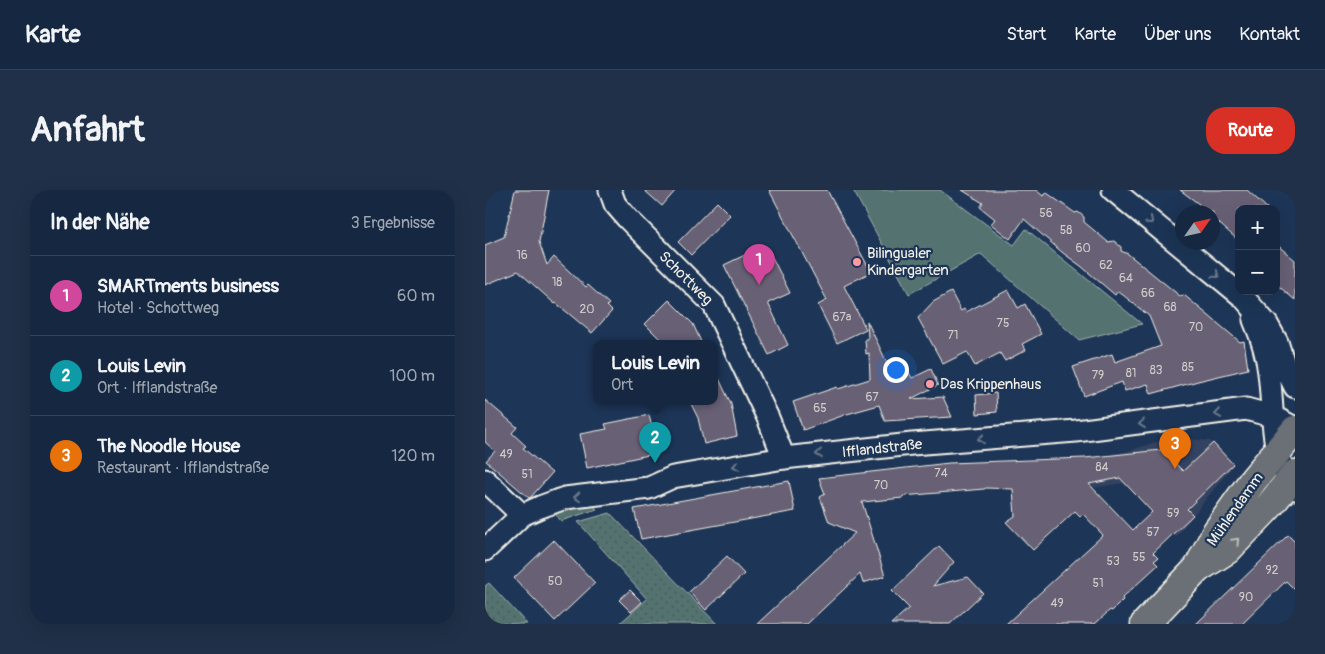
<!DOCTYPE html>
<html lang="de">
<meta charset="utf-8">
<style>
:root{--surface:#162841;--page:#1f3048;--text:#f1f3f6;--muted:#9ea6b1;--line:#35445a;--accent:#d93025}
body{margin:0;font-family:Pangolin,sans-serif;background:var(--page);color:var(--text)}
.controls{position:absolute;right:15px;top:15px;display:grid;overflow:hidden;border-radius:10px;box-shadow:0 5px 20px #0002}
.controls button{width:45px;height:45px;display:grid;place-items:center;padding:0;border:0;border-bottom:1px solid var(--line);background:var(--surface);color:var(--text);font:25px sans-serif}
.compass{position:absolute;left:690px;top:15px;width:45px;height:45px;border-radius:50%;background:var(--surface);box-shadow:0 5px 20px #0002;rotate:56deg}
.you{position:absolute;left:410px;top:179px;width:18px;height:18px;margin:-12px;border:4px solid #fff;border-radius:50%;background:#1a73e8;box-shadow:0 0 0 8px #1a73e833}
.badge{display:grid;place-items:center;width:32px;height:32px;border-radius:50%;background:var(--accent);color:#fff;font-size:16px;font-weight:700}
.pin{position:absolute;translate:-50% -41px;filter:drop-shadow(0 1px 2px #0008)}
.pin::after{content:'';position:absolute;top:26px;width:18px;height:15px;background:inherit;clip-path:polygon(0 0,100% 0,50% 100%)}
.popup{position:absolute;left:108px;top:150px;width:125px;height:65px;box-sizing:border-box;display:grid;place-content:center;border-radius:10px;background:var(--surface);filter:drop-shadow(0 1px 4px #0005);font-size:16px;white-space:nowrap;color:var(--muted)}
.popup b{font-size:19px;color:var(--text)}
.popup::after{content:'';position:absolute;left:50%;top:100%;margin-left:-10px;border:10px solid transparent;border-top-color:var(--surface)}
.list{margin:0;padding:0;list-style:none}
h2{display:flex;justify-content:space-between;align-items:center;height:65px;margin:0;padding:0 20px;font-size:21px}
h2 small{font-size:16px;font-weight:400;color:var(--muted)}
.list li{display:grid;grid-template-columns:32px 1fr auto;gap:15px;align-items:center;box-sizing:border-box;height:80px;padding:0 20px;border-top:1px solid var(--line)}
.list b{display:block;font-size:19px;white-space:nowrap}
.list p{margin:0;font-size:16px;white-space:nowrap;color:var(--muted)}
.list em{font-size:16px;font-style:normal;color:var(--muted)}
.map{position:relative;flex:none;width:810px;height:434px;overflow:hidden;border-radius:20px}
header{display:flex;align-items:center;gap:30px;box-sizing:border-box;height:70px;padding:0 25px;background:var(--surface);border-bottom:1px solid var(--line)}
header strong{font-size:24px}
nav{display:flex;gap:28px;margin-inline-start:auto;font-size:18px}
.intro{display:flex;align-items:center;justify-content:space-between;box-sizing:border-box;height:120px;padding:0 30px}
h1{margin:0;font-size:35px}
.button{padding:12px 22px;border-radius:20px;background:var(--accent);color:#fff;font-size:18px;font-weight:700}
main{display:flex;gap:30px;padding:0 30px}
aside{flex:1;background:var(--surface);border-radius:20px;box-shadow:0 5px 20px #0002}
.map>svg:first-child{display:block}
.built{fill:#334260}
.grass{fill:url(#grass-tufts);stroke:#a4b2ac}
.park{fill:url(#park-dots);stroke:#a4b2ac}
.garden{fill:#537270;stroke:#a4b2ac}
.building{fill:#676175;stroke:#f4f1e8;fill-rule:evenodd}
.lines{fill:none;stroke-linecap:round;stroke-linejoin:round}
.minor-casing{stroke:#f4f1e8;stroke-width:25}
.major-casing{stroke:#f4f1e8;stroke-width:31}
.minor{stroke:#1d3557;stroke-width:21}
.major{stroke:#6a7074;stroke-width:28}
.oneway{stroke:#68778a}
.oneway2{stroke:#bdbdba}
.poi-dot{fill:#ff9aa2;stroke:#1d3557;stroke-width:2}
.labels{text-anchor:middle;stroke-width:4.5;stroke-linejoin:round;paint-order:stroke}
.number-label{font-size:12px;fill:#d1cdcb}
.poi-label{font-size:15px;fill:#f4f1e8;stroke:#1d3557;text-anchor:start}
.street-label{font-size:15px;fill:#f4f1e8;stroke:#1d3557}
</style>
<header>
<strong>Karte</strong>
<nav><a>Start</a><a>Karte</a><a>Über uns</a><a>Kontakt</a></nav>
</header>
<div class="intro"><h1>Anfahrt</h1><a class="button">Route</a></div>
<main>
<aside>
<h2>In der Nähe<small>3 Ergebnisse</small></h2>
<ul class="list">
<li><span class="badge" style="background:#d1479c">1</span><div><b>SMARTments business</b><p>Hotel · Schottweg</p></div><em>60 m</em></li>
<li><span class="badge" style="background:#0f9aa8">2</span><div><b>Louis Levin</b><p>Ort · Ifflandstraße</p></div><em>100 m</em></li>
<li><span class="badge" style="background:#e8710a">3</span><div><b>The Noodle House</b><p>Restaurant · Ifflandstraße</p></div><em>120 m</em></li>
</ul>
</aside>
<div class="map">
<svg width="810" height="434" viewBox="0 0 810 434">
<defs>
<pattern id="grass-tufts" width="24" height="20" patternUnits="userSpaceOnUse" patternTransform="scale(1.25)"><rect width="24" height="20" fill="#537270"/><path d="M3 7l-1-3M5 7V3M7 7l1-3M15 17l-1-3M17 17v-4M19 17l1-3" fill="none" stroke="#4e5b59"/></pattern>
<pattern id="park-dots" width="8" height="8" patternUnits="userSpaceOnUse" patternTransform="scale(1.25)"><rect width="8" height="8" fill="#537270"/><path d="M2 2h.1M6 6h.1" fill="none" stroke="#4e5b59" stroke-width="1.8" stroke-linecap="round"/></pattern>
</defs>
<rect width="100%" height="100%" fill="#1d3557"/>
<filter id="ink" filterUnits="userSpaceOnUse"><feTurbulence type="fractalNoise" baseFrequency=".02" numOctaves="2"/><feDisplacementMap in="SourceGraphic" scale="10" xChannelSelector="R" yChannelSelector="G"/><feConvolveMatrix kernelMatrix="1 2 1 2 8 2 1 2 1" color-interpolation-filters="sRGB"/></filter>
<g filter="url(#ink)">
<path class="built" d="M706,249L725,251L749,274L691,347L639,293L607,298L604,294L600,268L640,262L671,252Z"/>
<path class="grass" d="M106,314L112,319L76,331L71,325L73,317Z"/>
<g class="park">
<path d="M125,323L232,434H134L162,409L93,332Z"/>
<path d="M4,393L42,434H0V396Z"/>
</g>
<path class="garden" d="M368,0H455L529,55L541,39L657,134L594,150L496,64L424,104Z"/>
<g class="building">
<path d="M30,0H64L54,52L62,75L69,67L101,97L103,95L124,114L122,116L127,121L107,143L71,113L70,114L33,81L0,95V55L19,47Z"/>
<path d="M159,0H191L177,16Z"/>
<path d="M284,0H342L386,82L359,96L381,139L352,153L333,115L342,110Z"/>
<path d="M477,0H551L558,6L562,3L590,23L593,22L599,27V32L623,52L629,51L636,57V61L643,64L695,106L699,105L755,152L759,151L763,179L713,191L666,204L663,194L640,201L637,192L599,206L588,177L627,164L630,172L676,156L664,126L633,101L630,105L596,76L578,63L539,29L525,49L506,34L510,29L495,17L498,13Z"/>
<path d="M695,0H762L783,19H754V51L728,28V22H721L713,16L714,14Z"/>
<path d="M232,12L245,25L206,65L193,52Z"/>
<path d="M791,54L810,70V110L791,94Z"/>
<path d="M260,65L266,77L287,67L305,103L283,113L303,155L284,165L239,75Z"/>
<path d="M523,100L533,118L540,114L556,144L537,154L541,160L520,171L515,163L490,176L482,162L458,174L433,128L448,112L466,102L476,121L479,119L481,122Z"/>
<path d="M184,110L208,134L217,154H180L160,134Z"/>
<path d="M382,131L406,181L419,174L427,188L446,179L453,195L426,209L458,207L467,227L400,231L394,215L362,224L318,240L308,212L352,197L353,199L385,189L384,163L381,164L380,149H383Z"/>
<path d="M229,178L246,214L252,246L219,254L213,228L205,212H229Z"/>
<path d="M511,203L512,222L492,224L491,205Z"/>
<path d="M0,210L32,237L27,243L41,256L38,258L67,283L46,307L44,308L1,271L10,261L0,252Z"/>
<path d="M164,225L173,263L102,278L95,244L122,239L120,234Z"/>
<path d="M728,253L748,274L702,319L708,325L668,363L673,368L669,371L673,375L637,408L638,410L627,421L625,420L610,434H521L618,345L598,324L595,326L590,321L548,360L521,332L530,326L528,299L501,298L499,299L418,306V308L377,312L400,386L378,393L375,384L322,434H272L370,343L344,332L335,307L340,304L334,288L464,273L600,268L676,260L698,281ZM635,288L667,322L648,340L604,294Z"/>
<path d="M304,291L310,321L156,349L149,319Z"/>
<path d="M803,345L810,352V400L801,391L757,434H711Z"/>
<path d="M69,350L110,393L70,431L29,388Z"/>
<path d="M454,356L469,372L448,396L483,387L498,403L465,434H406L424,418L407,401Z"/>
<path d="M242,366L259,384L221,420L204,402Z"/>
<path d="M145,400L157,412L146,422L134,410Z"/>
</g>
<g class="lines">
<g class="minor-casing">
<g id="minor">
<path d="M125,0L130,14L142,28L229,115L283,228L299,268"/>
<path d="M628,0L758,107L782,134L792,152L800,177L810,197"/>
<path d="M769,130C776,146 782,165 784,183C789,220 784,268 810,299"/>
<path d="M0,290L37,325"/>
<path d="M0,360L37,325L55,317L80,308L164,298L188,287L299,268L427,254L591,241L761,219L787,226L810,238"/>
</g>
</g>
<g class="major-casing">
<g id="major">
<path d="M713,378L732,341L769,289L810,240"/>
<path d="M660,434L712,379L742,360L785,315L810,284"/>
</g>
</g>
<use href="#minor" class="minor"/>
<use href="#major" class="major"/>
</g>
<defs><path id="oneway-chevron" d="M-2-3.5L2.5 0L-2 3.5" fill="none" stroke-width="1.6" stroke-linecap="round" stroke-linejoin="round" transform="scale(1.25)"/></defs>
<g class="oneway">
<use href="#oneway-chevron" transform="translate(665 31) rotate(40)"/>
<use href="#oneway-chevron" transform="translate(731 85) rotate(39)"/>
<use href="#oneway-chevron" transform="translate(733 224) rotate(172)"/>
<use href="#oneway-chevron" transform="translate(657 234) rotate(174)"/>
<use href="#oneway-chevron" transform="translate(496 249) rotate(175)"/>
<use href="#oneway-chevron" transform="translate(334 264) rotate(174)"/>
<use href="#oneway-chevron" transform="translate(251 276) rotate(171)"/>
<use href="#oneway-chevron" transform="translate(92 307) rotate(175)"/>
</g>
<use class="oneway2" href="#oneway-chevron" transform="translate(751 351) rotate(-46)"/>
</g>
<g class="poi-dot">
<circle cx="372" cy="72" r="5"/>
<circle cx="445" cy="194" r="5"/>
</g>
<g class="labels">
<g class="number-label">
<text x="561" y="27">56</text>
<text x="581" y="44">58</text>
<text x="598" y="62">60</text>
<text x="37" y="69">16</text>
<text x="621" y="79">62</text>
<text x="641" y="92">64</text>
<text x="72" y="96">18</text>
<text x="663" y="107">66</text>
<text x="685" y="121">68</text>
<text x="102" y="123">20</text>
<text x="357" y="131">67a</text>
<text x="518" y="137">75</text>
<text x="711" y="141">70</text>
<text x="468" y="149">71</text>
<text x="703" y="181">85</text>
<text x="671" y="184">83</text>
<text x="646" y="187">81</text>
<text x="613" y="189">79</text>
<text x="387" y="211">67</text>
<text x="335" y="222">65</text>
<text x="21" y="268">49</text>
<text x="617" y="281">84</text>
<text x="456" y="287">74</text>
<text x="42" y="288">51</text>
<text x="396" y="299">70</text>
<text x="688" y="327">59</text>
<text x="668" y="346">57</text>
<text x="654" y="371">55</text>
<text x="628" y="375">53</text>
<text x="787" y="384">92</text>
<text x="70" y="395">50</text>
<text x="613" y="397">51</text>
<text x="761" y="411">90</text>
<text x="572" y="417">49</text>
</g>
<g class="poi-label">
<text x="382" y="68">Bilingualer<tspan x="382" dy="17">Kindergarten</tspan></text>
<text x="455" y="199">Das Krippenhaus</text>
</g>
<g class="street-label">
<text transform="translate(201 88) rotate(45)" y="5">Schottweg</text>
<text transform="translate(397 258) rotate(-6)" y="5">Ifflandstraße</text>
<text transform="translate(750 319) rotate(-55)" y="5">Mühlendamm</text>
</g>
</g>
</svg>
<div class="controls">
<button>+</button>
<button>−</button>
</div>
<svg class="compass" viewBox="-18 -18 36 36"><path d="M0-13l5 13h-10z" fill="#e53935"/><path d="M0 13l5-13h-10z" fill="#9ea6b1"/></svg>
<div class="you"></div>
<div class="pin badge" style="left:274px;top:95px;background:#d1479c">1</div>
<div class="pin badge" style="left:170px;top:273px;background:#0f9aa8">2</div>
<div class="popup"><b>Louis Levin</b>Ort</div>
<div class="pin badge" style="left:690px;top:279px;background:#e8710a">3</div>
</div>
</main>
